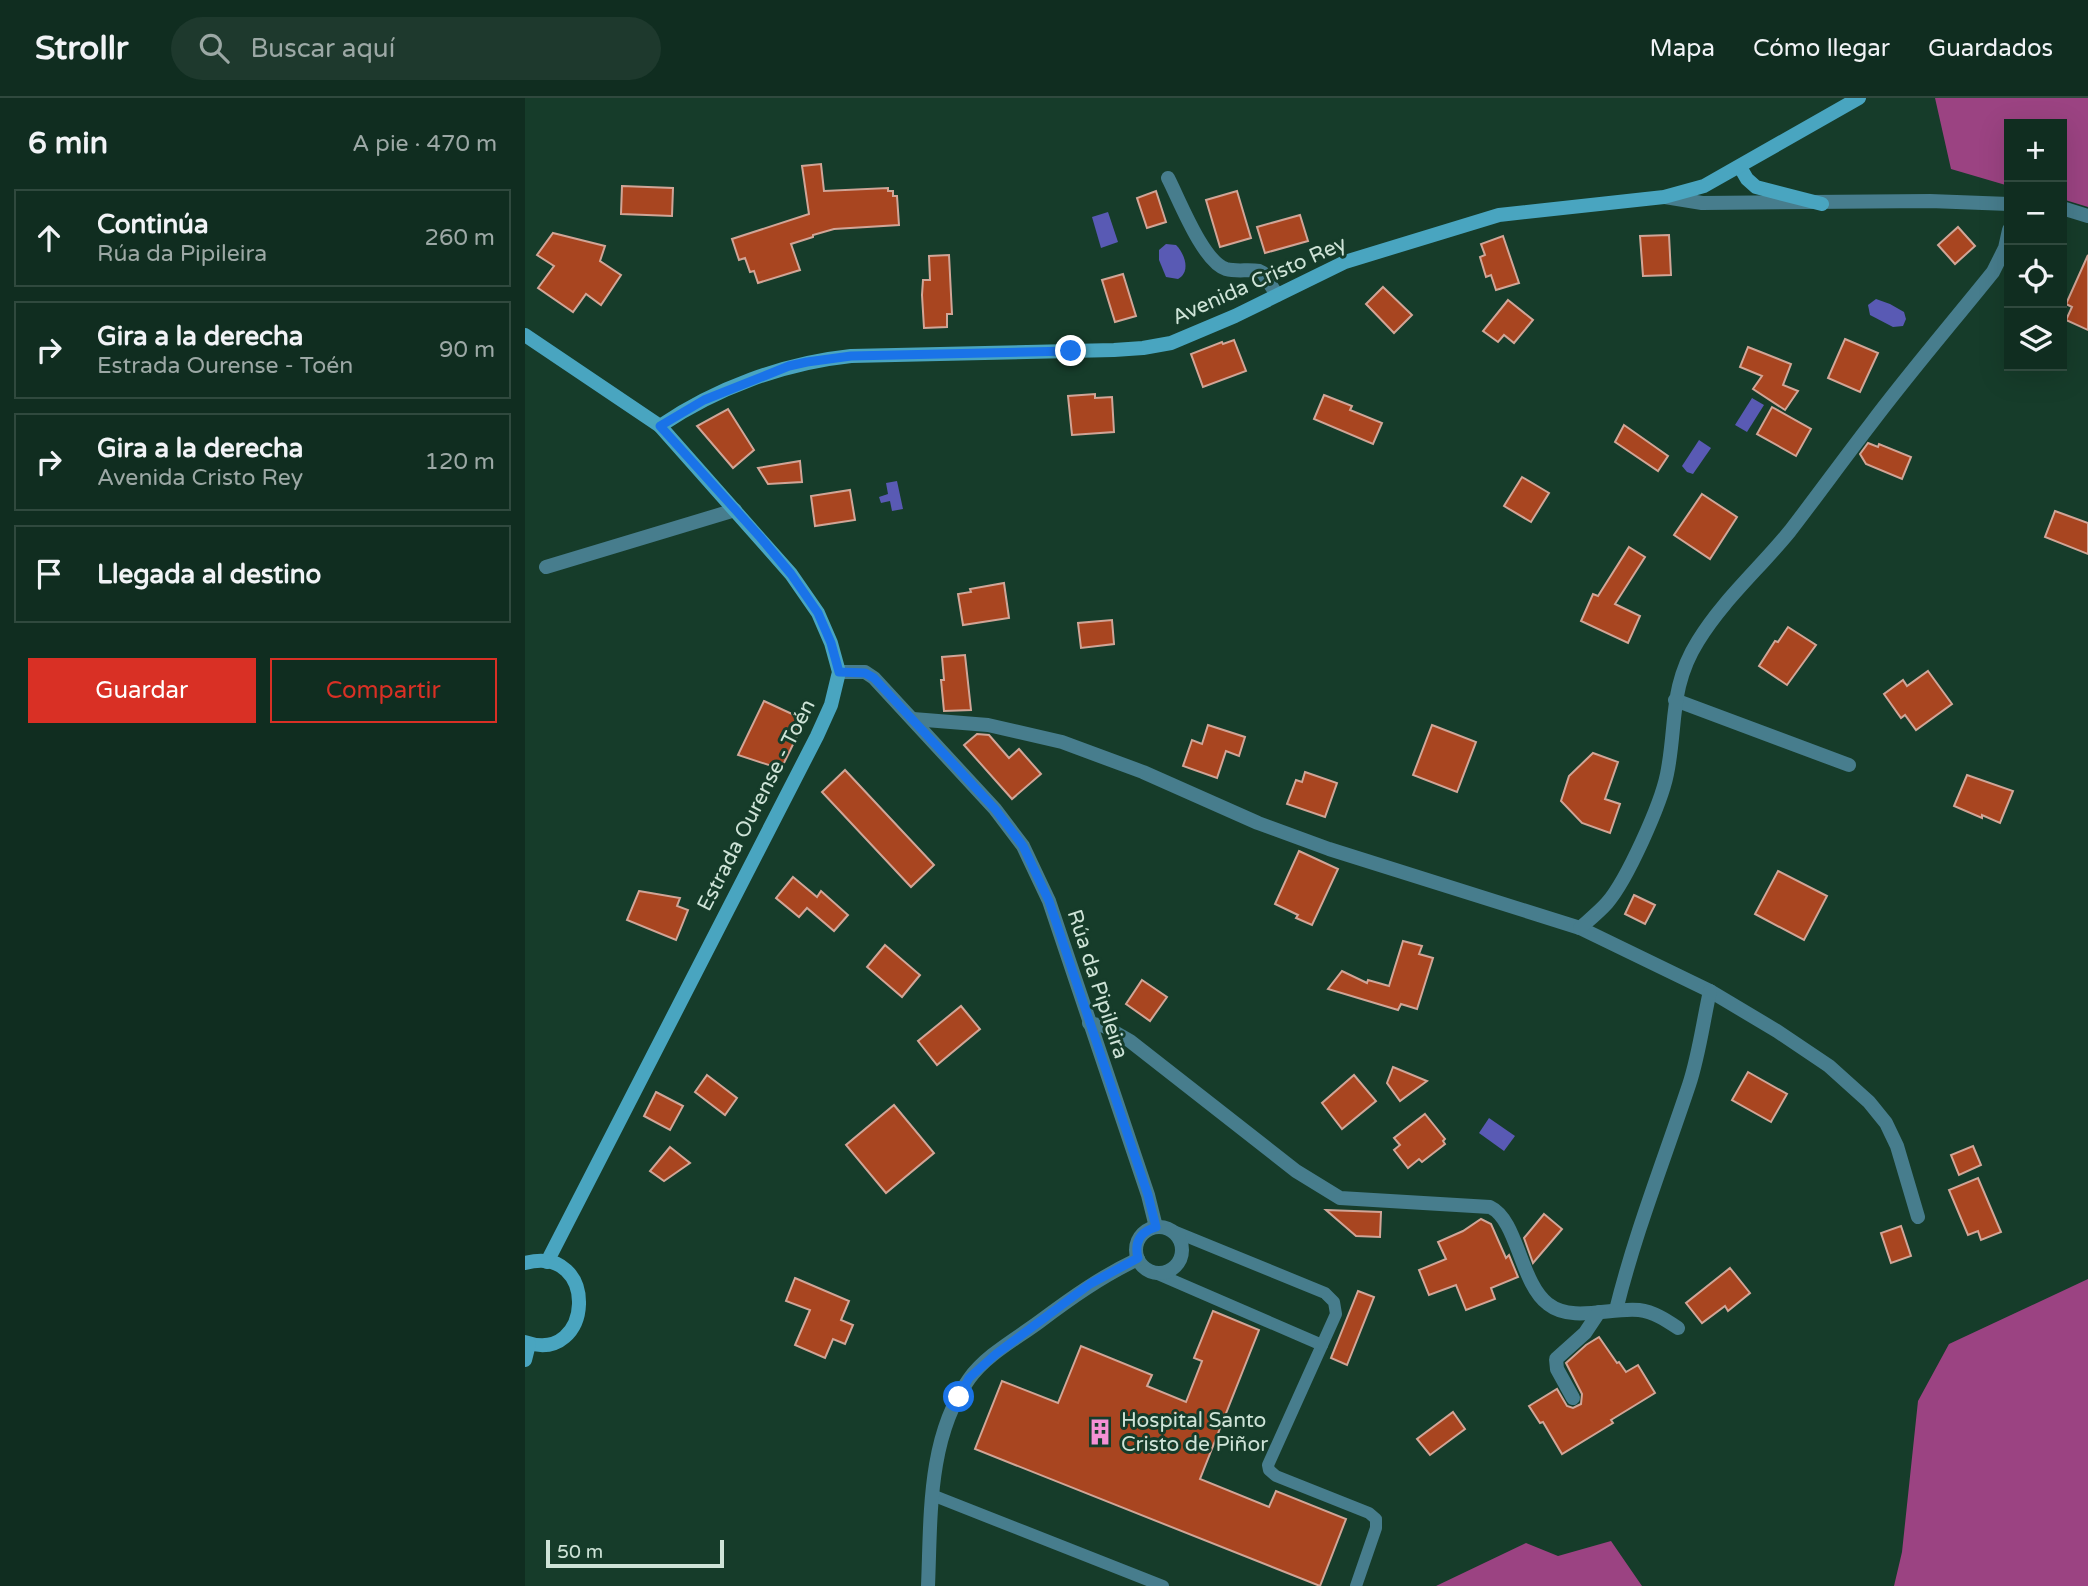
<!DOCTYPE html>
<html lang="es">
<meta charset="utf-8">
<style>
:root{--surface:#102d20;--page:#1e392d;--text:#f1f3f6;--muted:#9ca8a5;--line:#30493e;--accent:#d93025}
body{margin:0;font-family:"Varela Round",sans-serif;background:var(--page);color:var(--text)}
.controls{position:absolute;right:21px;top:21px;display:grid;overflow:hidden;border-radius:0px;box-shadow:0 7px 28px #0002}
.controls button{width:63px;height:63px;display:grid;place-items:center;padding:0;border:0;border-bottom:2px solid var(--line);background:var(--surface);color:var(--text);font:35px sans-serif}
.scale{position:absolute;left:21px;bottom:18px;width:178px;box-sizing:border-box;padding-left:7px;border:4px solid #cfe4d8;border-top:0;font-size:19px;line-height:24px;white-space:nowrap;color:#cfe4d8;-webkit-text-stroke:5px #163c2a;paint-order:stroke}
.stop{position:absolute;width:21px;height:21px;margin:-16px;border:5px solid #1a73e8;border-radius:50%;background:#fff}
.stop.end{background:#1a73e8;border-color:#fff;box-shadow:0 2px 7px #0008}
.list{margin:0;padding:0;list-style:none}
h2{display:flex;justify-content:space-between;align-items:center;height:91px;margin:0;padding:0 28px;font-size:30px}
h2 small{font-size:23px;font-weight:400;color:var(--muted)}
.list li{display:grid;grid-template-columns:46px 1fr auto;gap:21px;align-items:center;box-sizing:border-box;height:98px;margin:0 14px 14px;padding:0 14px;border:2px solid var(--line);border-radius:0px}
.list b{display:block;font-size:26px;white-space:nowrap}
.list p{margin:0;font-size:23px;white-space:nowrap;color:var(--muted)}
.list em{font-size:23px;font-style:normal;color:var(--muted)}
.actions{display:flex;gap:14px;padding:21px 28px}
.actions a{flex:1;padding:16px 0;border:2px solid var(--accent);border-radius:0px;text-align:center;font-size:24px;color:var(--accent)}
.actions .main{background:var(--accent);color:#fff}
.icon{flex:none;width:38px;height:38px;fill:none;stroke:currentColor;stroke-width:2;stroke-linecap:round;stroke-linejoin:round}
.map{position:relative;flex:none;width:1563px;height:1488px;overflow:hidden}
header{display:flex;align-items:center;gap:42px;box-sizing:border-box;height:98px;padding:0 35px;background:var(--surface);border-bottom:2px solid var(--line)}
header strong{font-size:33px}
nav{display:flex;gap:38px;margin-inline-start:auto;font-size:24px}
.search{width:490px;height:63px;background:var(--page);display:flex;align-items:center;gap:18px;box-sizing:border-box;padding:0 24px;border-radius:38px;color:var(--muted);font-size:26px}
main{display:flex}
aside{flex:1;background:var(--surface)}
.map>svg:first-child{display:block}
.forest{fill:#9b4382}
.water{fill:#595ab4}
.building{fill:#a84520;stroke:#d1a597;stroke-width:2}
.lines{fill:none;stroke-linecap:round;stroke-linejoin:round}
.lane{stroke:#477d8d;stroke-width:12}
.street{stroke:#477d8d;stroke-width:14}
.secondary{stroke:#49a5c0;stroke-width:14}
.route{stroke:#1a73e8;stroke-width:9}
.labels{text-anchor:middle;stroke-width:6;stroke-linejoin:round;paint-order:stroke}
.street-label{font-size:21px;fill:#cfe4d8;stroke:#163c2a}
.poi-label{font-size:21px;fill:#cfe4d8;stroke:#163c2a;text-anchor:start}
</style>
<header>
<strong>Strollr</strong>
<div class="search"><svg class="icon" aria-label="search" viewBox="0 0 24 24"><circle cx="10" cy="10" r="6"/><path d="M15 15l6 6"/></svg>Buscar aquí</div>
<nav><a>Mapa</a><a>Cómo llegar</a><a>Guardados</a></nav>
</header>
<main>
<aside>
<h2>6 min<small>A pie · 470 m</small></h2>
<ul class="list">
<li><svg class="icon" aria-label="ahead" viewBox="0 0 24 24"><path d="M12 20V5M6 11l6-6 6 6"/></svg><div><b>Continúa</b><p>Rúa da Pipileira</p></div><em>260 m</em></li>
<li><svg class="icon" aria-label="right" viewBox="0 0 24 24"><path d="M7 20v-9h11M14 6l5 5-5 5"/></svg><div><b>Gira a la derecha</b><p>Estrada Ourense - Toén</p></div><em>90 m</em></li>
<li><svg class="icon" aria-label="right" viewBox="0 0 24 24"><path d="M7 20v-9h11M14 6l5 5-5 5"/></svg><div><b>Gira a la derecha</b><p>Avenida Cristo Rey</p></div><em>120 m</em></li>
<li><svg class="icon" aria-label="arrive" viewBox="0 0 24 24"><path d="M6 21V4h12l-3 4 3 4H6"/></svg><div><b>Llegada al destino</b></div></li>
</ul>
<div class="actions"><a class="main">Guardar</a><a>Compartir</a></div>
</aside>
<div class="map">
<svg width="1563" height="1488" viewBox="0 0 1563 1488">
<rect width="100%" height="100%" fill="#163c2a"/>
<g class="forest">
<path d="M1410,0H1563V109L1537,101V26H1484V88L1426,71Z"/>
<path d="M1563,1181V1488H1369L1377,1454L1393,1303L1424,1246Z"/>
<path d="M1086,1443L1117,1488H911L1001,1445L1033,1458Z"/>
</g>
<g class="water">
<path d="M583,114L593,144L576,150L567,119Z"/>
<path d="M641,146L651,147C660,156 666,174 653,181L641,179L634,162V152Z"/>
<path d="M1351,201L1365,206L1379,214L1381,221L1378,228L1368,229L1345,217L1343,207Z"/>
<path d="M1227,300L1239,307L1222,334L1210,327Z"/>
<path d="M1174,342L1186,350L1168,376L1162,374L1157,368Z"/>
<path d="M372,383L378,411L367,413L365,403L356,405L354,399L363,396L361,385Z"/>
<path d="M964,1020L990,1038L979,1053L954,1035Z"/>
</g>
<g class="building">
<path d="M296,66L299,93L363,90V93H368V98H372L374,127L309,131L288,137V139L266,146L275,172L233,185L229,173L225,174L220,160L214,162L207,141L284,116L277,68Z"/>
<path d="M97,88L148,90L147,118L96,116Z"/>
<path d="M631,93L641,124L622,130L612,100Z"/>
<path d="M712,93L726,140L695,149L681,102Z"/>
<path d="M775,117L783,143L740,155L732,129Z"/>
<path d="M1433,129L1450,148L1430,166L1413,147Z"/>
<path d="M28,135L80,148L75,163L96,177L76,207L61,196L48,214L13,190L29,168L12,157Z"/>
<path d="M1144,137L1146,177L1118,178L1115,138Z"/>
<path d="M978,138L994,185L971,192L966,177L961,179L955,159L960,157L956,146Z"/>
<path d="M424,157L427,216H422V229L399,230L397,197L398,182H405L404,158Z"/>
<path d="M1563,157V232L1541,222L1547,209L1541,206Z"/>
<path d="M598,176L611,218L590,224L577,182Z"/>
<path d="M858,189L887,217L869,235L841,206Z"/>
<path d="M983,202L1008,222L989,245L979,237L973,244L958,233Z"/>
<path d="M1320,241L1353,255L1335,294L1303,280Z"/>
<path d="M709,242L721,273L678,289L666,256L697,244L698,246Z"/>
<path d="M1223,249L1266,266L1258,287L1273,293L1260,312L1228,291L1237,278L1215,269Z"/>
<path d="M570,296V300L587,299L589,334L547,337L543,298Z"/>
<path d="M799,297L827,308L825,312L857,325L848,346L789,321Z"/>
<path d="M1247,309L1286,331L1271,358L1232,336Z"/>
<path d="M203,311L229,352L208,370L172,328Z"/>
<path d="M1099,327L1143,358L1133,373L1090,344Z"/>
<path d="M1343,345L1353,349L1354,346L1386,359L1377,381L1341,366L1335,356Z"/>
<path d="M275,363L277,384L243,386L233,370Z"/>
<path d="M997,379L1024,395L1006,424L979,408Z"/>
<path d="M325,392L330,422L290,428L286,398Z"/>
<path d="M1177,396L1212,419L1185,461L1149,437Z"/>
<path d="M1530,413L1563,425V456L1520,439Z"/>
<path d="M1104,449L1120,459L1090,506L1115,518L1103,545L1056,523L1068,496L1073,498Z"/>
<path d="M479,485L484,520L438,527L433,496L446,494L445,491Z"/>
<path d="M587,522L589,546L556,550L553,525Z"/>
<path d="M1263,529L1291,547L1262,587L1234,568L1250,543L1253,544Z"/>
<path d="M440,557L446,612L419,613L416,582H419L417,559Z"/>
<path d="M1403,573L1427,606L1391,632L1380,617L1376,620L1359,596L1378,582L1382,588Z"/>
<path d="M239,603L280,622L256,671L213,657Z"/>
<path d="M683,627L720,639L714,658L701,653L692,680L658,668L667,642L677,646Z"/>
<path d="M907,627L951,644L932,694L888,677Z"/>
<path d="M452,636L464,637L484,660L494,651L516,676L487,701L439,647Z"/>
<path d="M1068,655L1093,664L1080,701L1095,706L1085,735L1057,725L1036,703L1044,678Z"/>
<path d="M320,672L409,767L386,789L297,694Z"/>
<path d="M780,674L812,685L800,719L762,706L771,682L777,684Z"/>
<path d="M1442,677L1488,693L1475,725L1457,717V720L1429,708Z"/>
<path d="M774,753L813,771L787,827L771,820L773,817L750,806Z"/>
<path d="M1253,773L1302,798L1279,842L1230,816Z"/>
<path d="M268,779L292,799L296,793L323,817L309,833L282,810L274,819L251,800Z"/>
<path d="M114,793L155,800L152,808L163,812L151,842L102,822Z"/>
<path d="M1109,797L1130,807L1120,826L1100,816Z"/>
<path d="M878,843L897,848L894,856L908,860L892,911L876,906L873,912L803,891L817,873L842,885L843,882L864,888Z"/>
<path d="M360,847L395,877L377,899L342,869Z"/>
<path d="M617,882L642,899L625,923L601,906Z"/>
<path d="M436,908L455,931L412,967L393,943Z"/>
<path d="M868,969L902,983L875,1003L862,985Z"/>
<path d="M1223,974L1262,996L1246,1024L1207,1002Z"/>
<path d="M182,977L212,1000L200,1017L170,994Z"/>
<path d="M829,977L851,1003L817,1031L797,1005Z"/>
<path d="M131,994L158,1008L145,1032L119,1018Z"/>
<path d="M369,1007L409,1055L361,1095L321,1047Z"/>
<path d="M900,1016L920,1041L918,1043L920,1046L897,1064L894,1061L883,1070L869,1052L875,1047L869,1040Z"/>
<path d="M1448,1048L1456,1067L1434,1077L1426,1057Z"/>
<path d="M145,1049L165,1065L139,1083L125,1073Z"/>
<path d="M1453,1080L1476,1134L1456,1142L1453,1133L1443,1137L1424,1092Z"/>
<path d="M801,1112L856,1114L855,1139L831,1138Z"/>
<path d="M1019,1116L1037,1131L1008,1165L999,1140Z"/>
<path d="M956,1121L966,1126L981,1160L984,1157L993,1179L966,1190L970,1201L941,1212L931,1187L904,1197L894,1172L921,1161L913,1144L938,1133Z"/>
<path d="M1376,1128L1386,1158L1366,1165L1356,1135Z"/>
<path d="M1205,1170L1225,1195L1203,1213L1200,1208L1177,1225L1161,1205Z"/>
<path d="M270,1180L324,1203L316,1222L328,1227L320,1246L308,1241L300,1260L270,1247L285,1212L261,1203Z"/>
<path d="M833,1193L849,1199L822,1267L806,1260Z"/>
<path d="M688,1213L734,1232L675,1381L744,1409L751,1393L821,1421L795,1488L450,1351L477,1283L533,1305L556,1248L627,1277L622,1288L661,1304L677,1263L669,1260Z"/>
<path d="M1074,1239L1092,1265L1094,1264L1101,1274L1113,1267L1130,1295L1086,1322L1088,1325L1037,1356L1018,1324L1015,1325L1004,1308L1032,1291L1042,1308L1048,1310L1056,1306L1057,1296L1041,1265L1061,1247Z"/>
<path d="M928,1314L940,1331L905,1357L892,1341Z"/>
</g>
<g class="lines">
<g class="lane">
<path d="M646,1132L800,1195L809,1204L811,1216L743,1367L744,1372L751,1378L844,1415L851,1421V1430L831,1488"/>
<path d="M626,1173L797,1247"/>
<path d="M407,1397L638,1488"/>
</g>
<g class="street">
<path d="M643,80C654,101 678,164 701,171C712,174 723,171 734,173L738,175L752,197"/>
<path d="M1140,99L1177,105L1405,103L1484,106"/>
<path d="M1537,110L1563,118"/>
<path d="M21,469L210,412"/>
<path d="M314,574H340L349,580L470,711L498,748L524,803L623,1097L631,1129"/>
<path d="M1150,602L1324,667"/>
<path d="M388,621L463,627L537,644L618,674L733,725L804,751L1055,830L1185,893L1252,933L1304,968L1344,1004L1361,1025L1372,1048L1393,1119"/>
<path d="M1055,830C1064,822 1074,814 1082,805C1102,782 1136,706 1142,676C1152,627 1144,589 1173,543C1198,502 1235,470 1265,433C1292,398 1318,362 1345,327C1384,275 1427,225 1468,174L1480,150L1484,132"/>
<path d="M564,925L579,928L605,943L771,1073L815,1100L965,1109C993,1122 995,1185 1023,1206C1047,1225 1086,1209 1114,1212C1129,1214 1141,1222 1153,1230"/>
<circle cx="634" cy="1152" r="23"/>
<path d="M1091,1212C1110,1135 1139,1062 1164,987C1174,957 1178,924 1185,893"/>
<path d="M1048,1300L1032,1271L1031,1261L1060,1235L1074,1214"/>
<path d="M403,1488C406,1419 402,1340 444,1281C461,1257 491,1241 514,1224C546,1200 577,1178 613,1161"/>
</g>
<g class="secondary">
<path d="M1215,69L1222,81L1231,89L1297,106"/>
<path d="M0,237L135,328L266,476L293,515L306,545L314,574L306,607L292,638L22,1164"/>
<path d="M135,328C191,290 259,265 326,258L589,252L618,250L646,245L710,218L820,164L974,117L1139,99L1179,88L1334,0"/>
<path d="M0,1165C75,1145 69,1268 0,1244"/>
<path d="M0,1262L4,1246"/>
</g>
</g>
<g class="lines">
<path class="route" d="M434,1299L444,1280L471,1256L565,1186L613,1160C609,1144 615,1134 631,1129L623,1097L524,803L498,748L470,711L349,580L340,575L314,574L306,545L293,515L266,476L235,439L135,328L179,302L264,268L282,264L326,258L546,253"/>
</g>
<defs>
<g id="building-bare" transform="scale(2.1)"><path d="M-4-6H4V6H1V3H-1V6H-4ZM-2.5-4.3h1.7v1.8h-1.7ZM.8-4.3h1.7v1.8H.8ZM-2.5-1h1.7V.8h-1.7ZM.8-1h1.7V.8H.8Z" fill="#f391d5" stroke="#163c2a" stroke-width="2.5" paint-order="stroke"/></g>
</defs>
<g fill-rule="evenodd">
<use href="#building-bare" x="575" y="1334"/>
</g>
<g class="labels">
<g class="street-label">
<text transform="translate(734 182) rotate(-24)" y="7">Avenida Cristo Rey</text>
<text transform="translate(231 707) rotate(-63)" y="7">Estrada Ourense - Toén</text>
<text transform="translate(573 886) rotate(72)" y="7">Rúa da Pipileira</text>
</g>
<g class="poi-label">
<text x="596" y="1329">Hospital Santo<tspan x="596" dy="24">Cristo de Piñor</tspan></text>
</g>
</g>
</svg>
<div class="controls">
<button>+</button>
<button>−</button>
<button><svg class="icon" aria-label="locate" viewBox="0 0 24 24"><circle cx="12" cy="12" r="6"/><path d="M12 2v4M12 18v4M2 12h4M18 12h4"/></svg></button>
<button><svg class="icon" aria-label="layers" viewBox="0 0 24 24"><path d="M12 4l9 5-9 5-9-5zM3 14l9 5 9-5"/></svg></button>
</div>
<div class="scale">50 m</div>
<div class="stop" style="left:434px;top:1299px"></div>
<div class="stop end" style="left:546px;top:253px"></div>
</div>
</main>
